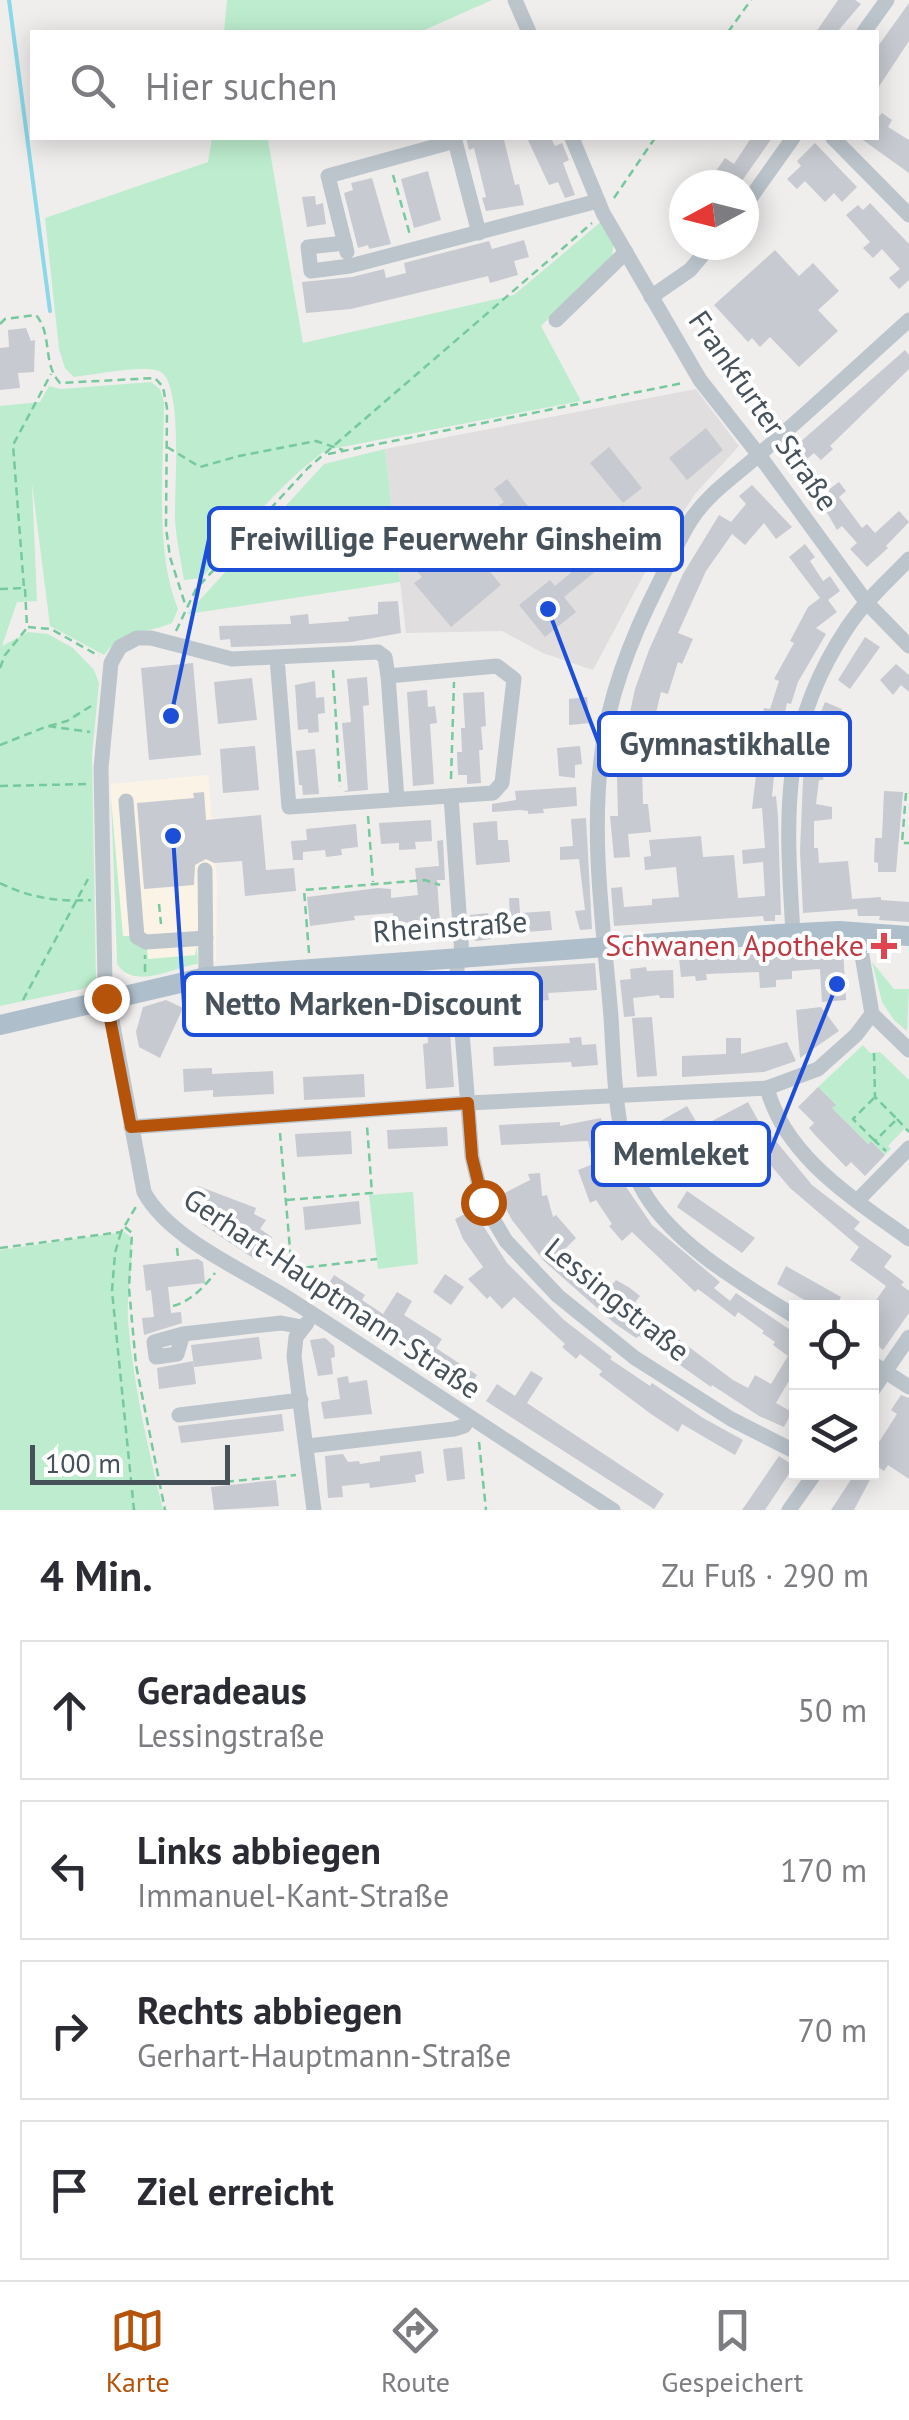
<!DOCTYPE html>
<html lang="de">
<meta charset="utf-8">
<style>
:root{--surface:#fff;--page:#f7f7f7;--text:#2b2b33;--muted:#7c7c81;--line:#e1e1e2;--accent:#b45309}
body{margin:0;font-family:"PT Sans",sans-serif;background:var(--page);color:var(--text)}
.controls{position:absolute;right:30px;bottom:30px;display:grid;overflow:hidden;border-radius:0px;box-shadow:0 5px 25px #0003}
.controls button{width:90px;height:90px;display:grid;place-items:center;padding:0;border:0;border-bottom:2px solid var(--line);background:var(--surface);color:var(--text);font:50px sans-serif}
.compass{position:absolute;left:669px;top:170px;width:90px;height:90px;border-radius:50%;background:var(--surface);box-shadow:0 5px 25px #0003;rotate:263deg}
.scale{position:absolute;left:30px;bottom:25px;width:200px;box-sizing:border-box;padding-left:10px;border:5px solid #46515a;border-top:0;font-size:28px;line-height:35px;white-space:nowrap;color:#46515a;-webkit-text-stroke:8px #fff;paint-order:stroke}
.stop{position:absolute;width:30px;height:30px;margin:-22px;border:8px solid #b45309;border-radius:50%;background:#fff}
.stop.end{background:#b45309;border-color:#fff;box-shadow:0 2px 10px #0008}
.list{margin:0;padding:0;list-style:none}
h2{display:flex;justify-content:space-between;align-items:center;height:130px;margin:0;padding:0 40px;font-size:42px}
h2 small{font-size:32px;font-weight:400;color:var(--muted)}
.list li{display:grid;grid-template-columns:65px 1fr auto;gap:30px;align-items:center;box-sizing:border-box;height:140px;margin:0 20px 20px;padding:0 20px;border:2px solid var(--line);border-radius:0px}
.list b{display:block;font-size:38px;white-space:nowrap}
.list p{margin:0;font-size:32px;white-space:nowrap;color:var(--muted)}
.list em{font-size:32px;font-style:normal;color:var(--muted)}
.icon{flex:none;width:55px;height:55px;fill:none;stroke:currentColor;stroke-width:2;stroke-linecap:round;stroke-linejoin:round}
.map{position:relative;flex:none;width:909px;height:1510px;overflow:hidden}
.search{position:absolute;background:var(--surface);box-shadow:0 5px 25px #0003;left:30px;right:30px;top:30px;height:110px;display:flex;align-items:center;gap:25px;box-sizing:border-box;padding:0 35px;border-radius:0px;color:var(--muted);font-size:38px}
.sheet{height:770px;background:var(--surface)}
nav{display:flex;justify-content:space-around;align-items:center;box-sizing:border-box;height:140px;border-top:2px solid var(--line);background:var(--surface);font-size:28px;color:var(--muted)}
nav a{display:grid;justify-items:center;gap:5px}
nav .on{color:var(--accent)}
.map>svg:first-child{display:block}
.commercial{fill:#fbf4e6}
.education{fill:#e1dedf}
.green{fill:#bdedce}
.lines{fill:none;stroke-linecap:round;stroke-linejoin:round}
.stream{stroke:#8bd8e8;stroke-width:4}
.building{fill:#c7cad0}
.path{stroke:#76c99d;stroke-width:2.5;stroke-dasharray:8 5;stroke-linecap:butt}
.minor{stroke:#bcc5cc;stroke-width:15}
.major{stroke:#aebecb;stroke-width:20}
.route{stroke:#b45309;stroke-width:12}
.health-dot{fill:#e0444e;stroke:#fff;stroke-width:4}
.labels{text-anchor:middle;stroke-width:8;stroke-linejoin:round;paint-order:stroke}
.street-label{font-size:30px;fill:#46515a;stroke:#fff}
.health-label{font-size:30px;fill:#be3a42;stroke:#fff;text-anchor:end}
.leader{fill:none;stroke:#1d4ed8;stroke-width:4}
.callout-dot{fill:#1d4ed8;stroke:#fff;stroke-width:4}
.callout{fill:#fff;stroke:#1d4ed8;stroke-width:4}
.callout-label{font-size:32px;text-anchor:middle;font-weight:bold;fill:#46515a}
</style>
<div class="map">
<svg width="909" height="1510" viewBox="0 0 909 1510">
<rect width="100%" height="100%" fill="#f0eded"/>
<path class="commercial" d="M208,775L217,884L216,961L138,977L127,976L117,964L115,954L111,784Z"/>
<path class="education" d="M696,389L739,446L695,494L649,565L593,670L543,653L502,631L406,633L385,449Z"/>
<g class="green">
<path d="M227,0H492L420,32H224Z"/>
<path d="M212,138H275L268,140L303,343L514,295L603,220L614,242L612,256L541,326L581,401L326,450C278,485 241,533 202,578L184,580C181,560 176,539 175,519C174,492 184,380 159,371C142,365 94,375 74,377L65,368L59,349L45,218L208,162Z"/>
<path d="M151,382L160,389L164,402C164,465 154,551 178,609L172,623C143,635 125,628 104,655L50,626L32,483L37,601L17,602L2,646L28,632L48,634L73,648L94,670L99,683L92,755L96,982L82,989L0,1006V406L40,402L49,386L61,389Z"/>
<path d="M385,449L400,582L187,614L324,464Z"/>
<path d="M111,798L123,936H133L147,949L148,959L195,955L197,946L198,964C174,967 134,991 117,964Z"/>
<path d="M872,962L894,989H909L907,1031L894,1020L882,1002Z"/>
<path d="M863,1045L870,1053L880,1052L909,1080V1130L905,1128L888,1146L891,1149L885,1155L871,1141L868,1144L832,1108L835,1105L818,1087Z"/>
<path d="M413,1192L418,1264L378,1269L369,1195Z"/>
<path d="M124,1232L130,1236C135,1263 126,1293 128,1320C133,1384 148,1448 163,1510H0V1250Z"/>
</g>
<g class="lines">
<path class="stream" d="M9,0L50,311"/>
</g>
<g class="building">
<path d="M838,0H855L861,4L837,32H816Z"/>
<path d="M909,3V41L876,91V49Z"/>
<path d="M882,113L892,120L888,127L909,140V173L860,138H876V119Z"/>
<path d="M466,138L504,140L515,185L519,184L524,205L486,211L482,198L486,197L474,148L469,150Z"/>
<path d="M527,138H551L555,146L562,143L569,160L563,163L575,195L565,198L558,182L549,185Z"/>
<path d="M751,138H772L739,185H715L709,181L725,158L734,164Z"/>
<path d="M815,143L857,187L842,202L834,193L825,202L805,181L797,189L787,179L801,166L797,161Z"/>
<path d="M428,171L441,220L414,228L401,179Z"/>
<path d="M372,178L391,244L369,249L368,245L358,248L344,193L353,190L351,183Z"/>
<path d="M315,196L316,205L323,203L326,224L307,227L302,197Z"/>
<path d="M870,203L909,244V280L899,289L889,278L900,269L882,249L873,258L863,248L870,242L846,215L858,205L863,210Z"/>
<path d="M524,240L529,257L514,261L518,275L490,283L488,276L351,309L306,313L302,282L352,277L384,269L386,278L406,273L404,263L489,241L492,249Z"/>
<path d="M775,250L799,276L813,263L839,291L818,310L838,331L799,367L770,337L760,347L752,338L748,342L714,305Z"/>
<path d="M26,328L31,341L35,340L34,372L18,373L20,388L0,390V348L9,347L8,330Z"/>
<path d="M905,350L909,355V369L830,446L833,449L821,460L814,453L793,471L782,458Z"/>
<path d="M706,428L723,450L687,480L669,458Z"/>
<path d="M609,447L642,488L623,503L590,463Z"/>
<path d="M507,479L548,532L535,541L522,525L517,530L498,506L504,502L494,489Z"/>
<path d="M839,482L846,491L839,497L862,528L867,524L875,533L899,511L909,522L886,546L888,548L867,567L850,549L857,543L842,526L837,530L822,504L832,496L828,490Z"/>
<path d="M752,485L792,527L776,539L764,523L745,545L732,534L706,571L678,633L693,639L682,664L678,662L668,694L661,692L654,721L647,719L641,743L651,745L648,767L642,766L643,804H648L651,832L628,834L630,857L614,858L610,816H618L617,776L613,775L615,759H620L635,689L649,650L683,574L719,515L731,522L746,504L739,496Z"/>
<path d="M624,505L645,531L564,597L576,612L545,637L519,605L550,580L555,586L579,566L567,551Z"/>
<path d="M445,518L501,585L451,627L414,583L422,577L413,567L436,547L426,534Z"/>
<path d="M805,544L815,557L810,561L823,581L830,576L840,591L828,600L837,612L816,628L826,634L798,682L791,704L787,703L781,733H778L772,797L776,796L778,817L781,915H775V921H764L763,916L614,926L611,888L622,887L624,907L652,905V899L679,897L676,867L645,870L644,857L651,856L649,840L701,836L703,857L734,855L738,898L765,896L763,862L743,864L742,850L765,848L762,808L752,809L764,708L770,709L779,681L774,679L794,643L790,641L808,607L820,598L789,557Z"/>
<path d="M398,601L401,633L351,642L264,646L231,647L230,639L220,640L219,626L291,624L290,616L308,614L309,624L349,621L348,617L378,614V602Z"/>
<path d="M865,637L880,647L850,689L838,680Z"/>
<path d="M193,663L201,755L149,760L141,668Z"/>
<path d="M896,664L909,675V692L901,685L893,695L880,680Z"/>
<path d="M367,677L369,705L363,706L368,790L343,792L348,790L342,723L351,722L347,679Z"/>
<path d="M252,678L257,720L218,724L214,682Z"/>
<path d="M315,681L316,698L324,697L325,713L318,714L319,732L308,733V729L298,730L295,685Z"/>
<path d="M427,690L428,707L435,706L437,723L430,724L434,784L413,786L407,692Z"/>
<path d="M484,692L486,726L481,727L483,750H479L481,783L467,784V775H458L457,752H462L461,728H465L463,693Z"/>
<path d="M587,697L590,723L569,725V699Z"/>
<path d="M825,702L842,709L836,719L840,722L831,744L828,743L823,780H819L816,804L832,807V819L814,821V848H818L819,863L848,861L852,899L881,897V900L909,902V922L879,920L880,916H858L857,909L803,913L800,851L803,780L809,741Z"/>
<path d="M255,746L259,790L223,793L220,749Z"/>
<path d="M580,746L582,764L575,765V778L559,776L557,748Z"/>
<path d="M315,749L319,794L303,795L302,785H299L296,751Z"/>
<path d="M576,787L577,806L543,809L544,813L528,814V811L520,810L492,812V804L516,800L515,791Z"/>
<path d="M884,791L903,792L896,872H878V863L874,862L875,838H882Z"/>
<path d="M204,792L206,820L261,815L266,870L294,868L296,891L245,896L242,861L214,863L206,859L195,865L194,885L144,889L137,803L194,798L193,793Z"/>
<path d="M586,818L592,929L580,930L575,911L585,910L579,859L560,860V847L573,846L571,819Z"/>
<path d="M431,820L432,841L415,842L416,849L399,850V843L381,844L379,823Z"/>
<path d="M497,821L498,840H508L510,862L476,865L473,823Z"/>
<path d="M356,824L358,847L341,849L342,855L326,857L325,850L303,852V860H293L291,841L307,840L306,829Z"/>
<path d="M443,840L445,880H437L440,922L393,923V913L354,916L355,920L310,926L307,897L378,888L391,889V898L418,895L415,868L439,866L437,841Z"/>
<path d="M509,898H519L520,913L550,911L552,930L490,935L491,939L476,941L472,938L470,915L488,913L489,919L510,917Z"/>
<path d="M843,949L846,1000L822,1002L820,969L792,971V979L776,980V987L760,988L759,972L706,974L707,980L696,981L695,976L681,977L679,958Z"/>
<path d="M595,963L597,990L548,993L549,1000L538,1001V995L505,996V1000L472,1002L470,971Z"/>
<path d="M646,967L647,971L673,970L674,998H660L659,995L633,998L635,1016L624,1017L620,980L631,979L630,969Z"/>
<path d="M425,974V980L446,978L454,1087L426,1089L423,1044L428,1043L426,1000L393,1002V996H387V990L357,991L358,1006L342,1007L341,1001L308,1004L307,1000L271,1002L272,1008L255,1010L254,992L276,990V986Z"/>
<path d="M166,1000L183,1008L160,1058L139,1047L136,1032L143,1007Z"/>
<path d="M821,1007L839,1031L800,1058L796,1010Z"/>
<path d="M652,1017L657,1076L637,1077L632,1018Z"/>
<path d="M581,1037L582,1045L596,1044L598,1065L572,1067L571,1062L494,1066L493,1047L570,1043L569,1038Z"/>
<path d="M726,1038H741V1054L787,1042L796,1061L764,1072L682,1077V1056L726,1054Z"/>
<path d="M212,1068V1074L273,1071L274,1094L213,1097V1090L184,1092L183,1069Z"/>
<path d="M364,1074L365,1097L304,1100L303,1077Z"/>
<path d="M818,1087L836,1105L832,1108L868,1144L871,1141L885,1155L865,1176L851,1162L846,1167L815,1135L809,1128L814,1123L798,1107Z"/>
<path d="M748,1102L764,1131L766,1129L812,1185L860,1222L854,1229L892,1256L884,1267L904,1282L901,1285L909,1291V1313L883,1350L872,1341V1306L886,1286L850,1260L859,1247L790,1188L740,1129L703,1149L693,1131Z"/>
<path d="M687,1106L697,1123L644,1154L634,1136Z"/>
<path d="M601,1118L606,1159L611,1157L622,1185L624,1184L652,1225L720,1282L714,1288L730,1301L736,1293L796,1334V1377L793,1374L776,1403L792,1412L784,1427L759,1416L712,1385L711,1387L639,1336L636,1338L614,1323L544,1261L512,1220L499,1196L530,1180L528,1174L540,1173L542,1196L547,1195L553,1217L556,1215L576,1238L564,1250L591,1276L593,1274L608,1289L616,1280L630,1288L640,1296L633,1305L733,1380L748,1388L755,1375L771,1384L788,1356L773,1345L775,1342L762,1333L764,1331L738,1312L735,1317L698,1289L695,1292L632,1232L622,1241L609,1226L612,1224L596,1200L590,1203L578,1170L593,1164L588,1141L501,1145L499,1125L560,1122V1126Z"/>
<path d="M447,1127L448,1146L388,1149L387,1130Z"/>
<path d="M351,1131L352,1154L297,1157L295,1134Z"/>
<path d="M198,1186L256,1208L254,1214L266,1220L260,1229L272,1237L256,1260L202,1224L209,1214L189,1199Z"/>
<path d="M687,1191L755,1238L742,1253L677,1207Z"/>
<path d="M359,1201L361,1224L305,1230L303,1207Z"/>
<path d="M473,1210L507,1263L564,1320L612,1357L610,1359L650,1386L652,1383L703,1418L743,1440L735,1455L682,1424L678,1432L651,1414L599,1375L602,1371L580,1354L576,1359L562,1347L565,1344L514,1297L502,1309L490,1296L487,1299L468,1279L483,1267L463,1239L455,1219Z"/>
<path d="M198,1259L203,1262L205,1283L168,1287L171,1313L181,1312L182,1323L144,1335L142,1318L154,1317L151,1290L146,1291L143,1265Z"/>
<path d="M786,1266L841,1297L835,1308H818L777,1284Z"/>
<path d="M445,1274L464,1287L451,1305L433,1292Z"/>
<path d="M334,1275L365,1295L362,1300L383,1314L397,1292L412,1301L404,1315L442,1339L436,1348L477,1375L467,1391L321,1296Z"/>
<path d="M259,1337L262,1359L194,1367L191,1345Z"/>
<path d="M325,1338L334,1346L335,1357L331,1358L333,1374L318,1376L310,1340Z"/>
<path d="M193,1361L196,1384L159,1389L157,1368Z"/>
<path d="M531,1371L543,1378L527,1403L664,1494L654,1509L486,1401L497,1384L515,1396Z"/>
<path d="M348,1376L349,1383L367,1380L372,1414L324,1419L321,1402L340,1399L337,1378Z"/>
<path d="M901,1395L909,1398V1479L888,1465L884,1471L872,1463V1453L897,1414L891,1410Z"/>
<path d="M282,1414L284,1431L181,1443L178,1426Z"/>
<path d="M462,1447L465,1479L447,1481L443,1449Z"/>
<path d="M421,1451L424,1473L415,1475L416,1482L370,1488L369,1483L342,1486L343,1497L328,1498L325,1456L343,1454L348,1462L359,1461L360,1464L380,1461V1456Z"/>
<path d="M779,1456L794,1466L773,1498L765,1510H742Z"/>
<path d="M856,1472H874L854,1510H831Z"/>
<path d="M276,1480L279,1506L214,1510L211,1487Z"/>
</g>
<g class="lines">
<g class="path">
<path d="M728,32L751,0"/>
<path d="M393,175L410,235"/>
<path d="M614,198L655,138"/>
<path d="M0,324L5,319L36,315C53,335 42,364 60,383L155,378L163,387L167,408L166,528L170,557L186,607"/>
<path d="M167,447L200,467L239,456L316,441L343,450"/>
<path d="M328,454L683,383"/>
<path d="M0,589L24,588L13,445L51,374"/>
<path d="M25,589L27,627L51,629L99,656"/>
<path d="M176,631L196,589L308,468L592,223"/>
<path d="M0,668L5,655L27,628"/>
<path d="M333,670L340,787"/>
<path d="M49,726L67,721L91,706"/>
<path d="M0,745L48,726L90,732"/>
<path d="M451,779L454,682"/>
<path d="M0,786L88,784"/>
<path d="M906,793L902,843H909"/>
<path d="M368,816L373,882"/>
<path d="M0,883C30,898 58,902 91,900"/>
<path d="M159,904L161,924"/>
<path d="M309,953L304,890L425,880L440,885"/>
<path d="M145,972V955"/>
<path d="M23,1000L88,879"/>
<path d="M874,1053L875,1097L897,1119L875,1141L886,1151"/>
<path d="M874,1098L853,1119L875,1141"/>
<path d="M897,1119L909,1132"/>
<path d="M280,1133L293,1284"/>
<path d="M287,1200L372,1193L367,1126"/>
<path d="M125,1227L132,1233L129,1288L136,1365L165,1510"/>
<path d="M121,1232L115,1253L112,1291L134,1510"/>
<path d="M0,1248L121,1232L137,1205"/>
<path d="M177,1248L178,1257"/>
<path d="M293,1269L377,1259"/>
<path d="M173,1306C190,1302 205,1286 215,1273"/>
<path d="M479,1442L486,1510"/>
<path d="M213,1483L296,1475"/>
</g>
<g class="minor">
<path d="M515,0L529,32"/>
<path d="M864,32L887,0"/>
<path d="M572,138L603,213L700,380L759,455L867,603L909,646"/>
<path d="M833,138L909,215"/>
<path d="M744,207L793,138"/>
<path d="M345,243L308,247L311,271L350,266L598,201"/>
<path d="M347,252L328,176L455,141L479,233"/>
<path d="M651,297L690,270L711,245"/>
<path d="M556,320L626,252"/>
<path d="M277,658L289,807L493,793L502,783L514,679L497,666L388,676L385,657L378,652L232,659L151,638H137L120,647L111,663L101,768L105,983L144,1192C170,1240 246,1271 291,1300C399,1369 505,1441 613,1510"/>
<path d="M388,676L397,799"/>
<path d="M451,796L462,956"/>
<path d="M126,801L137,937L146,942L206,938"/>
<path d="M205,870L206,977"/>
<path d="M793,933C786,817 779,730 847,628C864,602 888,581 909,559"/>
<path d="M456,956L472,1157L483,1202L506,1241L558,1296L635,1358L731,1419L796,1452"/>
<path d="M872,1014L909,1050"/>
<path d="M767,1088C785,1157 854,1199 909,1239"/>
<path d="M131,1127L468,1103L767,1088L818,1069L856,1035L872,1014L858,932"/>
<path d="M857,1201L909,1148"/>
<path d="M796,1317C746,1286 676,1246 645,1194C613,1140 615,1077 611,1017C604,930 590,839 602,752C609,693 633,634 660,581C670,561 679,538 691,520C709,492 738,474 762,452C812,409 860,364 909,320"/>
<path d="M307,1323L296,1337L294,1356L314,1510"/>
<path d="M183,1334L154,1342L156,1357L177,1354L183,1334L281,1323L302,1327"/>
<path d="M872,1363L909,1387"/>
<path d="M872,1391L909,1337"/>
<path d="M179,1415L301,1400"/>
<path d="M308,1446L454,1429L464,1426L469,1418"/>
<path d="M789,1510L816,1472"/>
</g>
<path class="major" d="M0,1025L206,977L779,934L839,931L909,936"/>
</g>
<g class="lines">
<path class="route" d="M106,998L131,1127L468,1103L472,1157L483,1202"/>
</g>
<path class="health-dot" d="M879 931h10v10h10v10h-10v10h-10v-10h-10v-10h10z"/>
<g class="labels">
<g class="street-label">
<text transform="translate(763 411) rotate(55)" y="10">Frankfurter Straße</text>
<text transform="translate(450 927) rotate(-4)" y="10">Rheinstraße</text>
<text transform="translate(332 1294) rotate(34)" y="10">Gerhart-Hauptmann-Straße</text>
<text transform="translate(617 1300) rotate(39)" y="10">Lessingstraße</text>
</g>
<g class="health-label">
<text x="864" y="956">Schwanen Apotheke</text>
</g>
</g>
<path class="leader" d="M171 716L209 539M548 609L599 744M173 836L184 1004M837 984L769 1154"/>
<g class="callout-dot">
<circle cx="171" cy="716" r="10"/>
<circle cx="548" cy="609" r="10"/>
<circle cx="173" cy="836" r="10"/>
<circle cx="837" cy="984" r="10"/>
</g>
<g class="callout">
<rect x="209" y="508" width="473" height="62" rx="10"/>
<rect x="599" y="713" width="251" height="62" rx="10"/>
<rect x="184" y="973" width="357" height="62" rx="10"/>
<rect x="593" y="1123" width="176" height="62" rx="10"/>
</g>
<g class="callout-label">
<text x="446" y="550">Freiwillige Feuerwehr Ginsheim</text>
<text x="725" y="755">Gymnastikhalle</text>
<text x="363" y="1015">Netto Marken-Discount</text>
<text x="681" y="1165">Memleket</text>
</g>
</svg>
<div class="controls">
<button><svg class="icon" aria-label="locate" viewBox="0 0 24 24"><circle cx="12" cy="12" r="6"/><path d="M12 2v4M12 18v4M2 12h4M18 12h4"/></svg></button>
<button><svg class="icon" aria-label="layers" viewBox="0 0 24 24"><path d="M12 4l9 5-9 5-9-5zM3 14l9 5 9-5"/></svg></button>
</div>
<svg class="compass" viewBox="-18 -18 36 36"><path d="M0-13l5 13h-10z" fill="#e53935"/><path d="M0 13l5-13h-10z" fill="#7c7c81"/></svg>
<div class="scale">100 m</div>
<div class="stop" style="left:483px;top:1202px"></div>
<div class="stop end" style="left:106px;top:998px"></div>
<div class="search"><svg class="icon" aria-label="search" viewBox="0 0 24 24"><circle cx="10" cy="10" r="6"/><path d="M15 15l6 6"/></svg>Hier suchen</div>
</div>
<section class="sheet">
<h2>4 Min.<small>Zu Fuß · 290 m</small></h2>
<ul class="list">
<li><svg class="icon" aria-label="ahead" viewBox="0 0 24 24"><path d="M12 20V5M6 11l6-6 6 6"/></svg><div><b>Geradeaus</b><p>Lessingstraße</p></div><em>50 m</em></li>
<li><svg class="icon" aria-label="left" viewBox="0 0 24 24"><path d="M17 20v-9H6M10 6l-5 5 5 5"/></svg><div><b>Links abbiegen</b><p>Immanuel-Kant-Straße</p></div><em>170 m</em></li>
<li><svg class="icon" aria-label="right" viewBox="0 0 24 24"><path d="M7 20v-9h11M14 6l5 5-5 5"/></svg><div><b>Rechts abbiegen</b><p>Gerhart-Hauptmann-Straße</p></div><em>70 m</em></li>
<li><svg class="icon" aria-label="arrive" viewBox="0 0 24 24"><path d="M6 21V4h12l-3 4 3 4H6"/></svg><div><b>Ziel erreicht</b></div></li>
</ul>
</section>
<nav>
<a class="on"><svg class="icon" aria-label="map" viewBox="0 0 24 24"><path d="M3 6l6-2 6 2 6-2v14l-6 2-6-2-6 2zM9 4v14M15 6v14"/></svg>Karte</a>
<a><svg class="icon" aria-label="directions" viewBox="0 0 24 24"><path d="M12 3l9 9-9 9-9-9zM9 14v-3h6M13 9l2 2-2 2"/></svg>Route</a>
<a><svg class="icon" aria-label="saved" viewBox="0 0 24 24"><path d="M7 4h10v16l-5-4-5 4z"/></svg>Gespeichert</a>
</nav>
